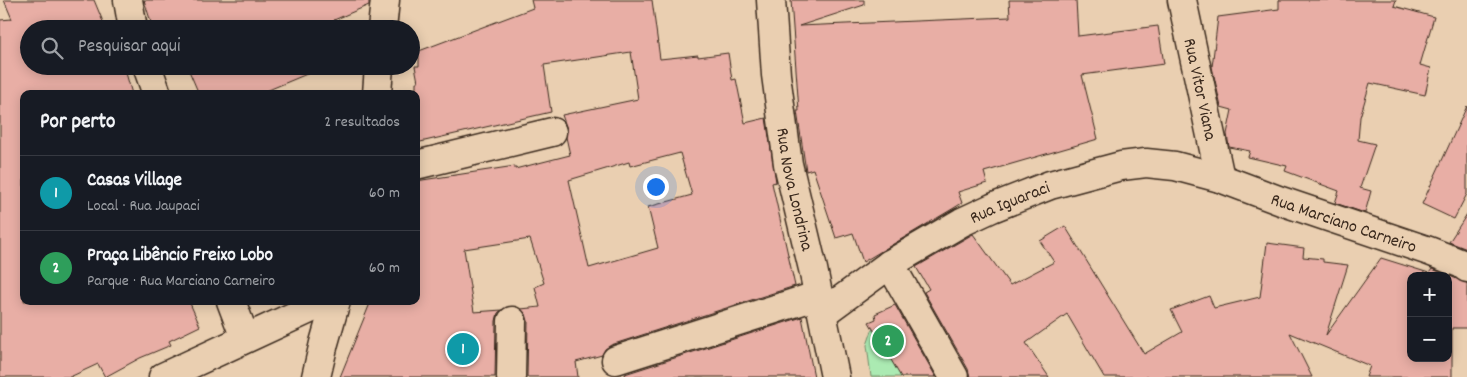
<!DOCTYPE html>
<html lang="pt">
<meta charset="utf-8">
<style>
:root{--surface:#171b24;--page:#20242c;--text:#f1f3f6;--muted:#9ea1a6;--line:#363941;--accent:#7c3aed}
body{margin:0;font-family:Dekko,sans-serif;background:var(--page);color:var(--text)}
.controls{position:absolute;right:15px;bottom:15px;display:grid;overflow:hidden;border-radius:10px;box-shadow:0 2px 12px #0003}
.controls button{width:45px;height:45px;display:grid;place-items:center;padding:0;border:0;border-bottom:1px solid var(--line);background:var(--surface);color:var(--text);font:25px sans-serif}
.you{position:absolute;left:655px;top:186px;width:18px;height:18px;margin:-12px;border:4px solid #fff;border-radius:50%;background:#1a73e8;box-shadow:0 0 0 8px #1a73e833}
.badge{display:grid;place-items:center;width:32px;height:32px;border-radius:50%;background:var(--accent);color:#fff;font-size:16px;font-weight:700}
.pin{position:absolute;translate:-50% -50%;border:2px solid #fff;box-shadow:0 1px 5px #0006}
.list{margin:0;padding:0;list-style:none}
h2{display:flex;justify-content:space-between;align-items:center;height:65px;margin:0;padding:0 20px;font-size:21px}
h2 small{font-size:16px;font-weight:400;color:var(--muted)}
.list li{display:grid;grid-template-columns:32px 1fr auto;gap:15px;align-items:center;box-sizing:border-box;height:75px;padding:0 20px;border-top:1px solid var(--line)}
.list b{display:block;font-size:19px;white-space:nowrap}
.list p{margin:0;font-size:16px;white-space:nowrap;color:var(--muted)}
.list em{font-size:16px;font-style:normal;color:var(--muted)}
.icon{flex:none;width:28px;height:28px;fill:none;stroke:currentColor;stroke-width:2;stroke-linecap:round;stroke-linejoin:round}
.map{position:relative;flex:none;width:1467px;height:377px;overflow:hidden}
.search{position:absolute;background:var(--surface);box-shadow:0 2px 12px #0003;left:20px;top:20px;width:400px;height:55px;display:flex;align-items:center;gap:12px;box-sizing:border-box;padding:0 18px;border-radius:28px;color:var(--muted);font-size:19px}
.panel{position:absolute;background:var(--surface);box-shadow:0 2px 12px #0003;left:20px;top:90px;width:400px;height:215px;border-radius:10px}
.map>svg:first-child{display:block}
.green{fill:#abeab2;stroke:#738a68}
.building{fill:#e8aea5;stroke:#3b2a1e;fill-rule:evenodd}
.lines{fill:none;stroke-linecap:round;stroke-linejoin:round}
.minor-casing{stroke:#3b2a1e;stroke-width:31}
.minor{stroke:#eacfb1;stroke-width:28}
.labels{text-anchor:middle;stroke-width:4;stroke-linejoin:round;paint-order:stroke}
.street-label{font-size:18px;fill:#3b2a1e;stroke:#eacfb1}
</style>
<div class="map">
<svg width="1467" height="377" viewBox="0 0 1467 377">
<rect width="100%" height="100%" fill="#eacfb1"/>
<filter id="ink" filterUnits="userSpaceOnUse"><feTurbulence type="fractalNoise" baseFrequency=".02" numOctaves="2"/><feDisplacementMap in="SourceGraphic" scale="10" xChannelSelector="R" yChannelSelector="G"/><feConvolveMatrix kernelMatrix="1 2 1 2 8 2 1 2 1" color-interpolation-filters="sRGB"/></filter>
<g filter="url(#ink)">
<path class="green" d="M873,328L928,377H871L867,345Z"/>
<g class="building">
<path d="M4,0H94L106,29H29V66H124L132,94H24V301H189L200,326L169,341L171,345L140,358L105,377L98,364L70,377H0V20L12,19Z"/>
<path d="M144,0H369V5L334,20L338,29H153Z"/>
<path d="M531,0H652L660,59L698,55V57L728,53L732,80L736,79L745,123L766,118L776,182L772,183L795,286L611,345L605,349L602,355L576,362L578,377H527L528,321L526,314L521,309L540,307L535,287L544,283L530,239L464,249L474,312L502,310L498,313L496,321L495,377H340L371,301H416V181L515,166V169L570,155L566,137L567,129L562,115L638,99L631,52L544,65L551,112L416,143V82H418L415,66H419V51L533,8ZM680,153L692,195L648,207L658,248L589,268L569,180L629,162L630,166Z"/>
<path d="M791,0H864V5L799,26L1010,17L1009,0H1076L1078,36L1158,26L1164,64L1082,75L1098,139L984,172L987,183L958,192L962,203L954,208L863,262L853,233L836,238L813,169L806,171L797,111H799Z"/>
<path d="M1279,0H1396L1394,6L1434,17L1420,65L1431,68L1425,95L1370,83L1360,117L1358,140L1375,144L1360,188L1371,191L1365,213L1335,203L1339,191L1285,171L1287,166L1248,157L1250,151L1229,147L1227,134L1232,110L1221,107L1212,67L1218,17L1279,9Z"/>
<path d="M187,66H326L259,94H199Z"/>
<path d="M1467,106V194L1454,219L1422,204Z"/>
<path d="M1467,214V249L1449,242Z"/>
<path d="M1065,226L1144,354L1182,332L1171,310L1209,296L1214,308L1260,297L1267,243L1304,248L1303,257L1323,259V262L1348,265L1326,335L1381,258L1429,273L1432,269L1467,283V328H1452V377H1366L1370,366L1290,333L1312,377H1104L1067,314L1026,343L1049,377H970L968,369L924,292L929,289L916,267L973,234L1010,285L1054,262L1040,241ZM1411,276H1448V358H1411Z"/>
<path d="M895,305L936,377H901L869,322L876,319L875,314Z"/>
<path d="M802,317L814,377H626L625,374Z"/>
</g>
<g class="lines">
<g class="minor-casing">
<g id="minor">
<path d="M128,0L133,29"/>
<path id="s1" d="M771,0L776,75L788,164L813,269L835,377"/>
<path id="s2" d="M1182,0L1220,178"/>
<path d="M382,29L385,0"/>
<path d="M147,66L157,94"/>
<path d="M377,94L379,66"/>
<path d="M416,165L552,132"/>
<path d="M890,264L954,377"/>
<path d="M231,301L245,338"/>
<path id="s3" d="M823,313L890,264L962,222L992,208L1050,185L1121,166L1146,163L1175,166L1220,178L1281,201L1429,251L1462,264L1467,268"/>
<path d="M616,360L819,295"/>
<path d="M163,377L327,301"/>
<path d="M316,377L324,343L336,301"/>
<path d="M511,377L512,321"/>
</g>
</g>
<use href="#minor" class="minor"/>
</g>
</g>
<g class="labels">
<g class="street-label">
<text dy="6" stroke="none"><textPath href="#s2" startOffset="91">Rua Vitor Viana</textPath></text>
<text dy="6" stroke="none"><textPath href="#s1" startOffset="191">Rua Nova Londrina</textPath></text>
<text dy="6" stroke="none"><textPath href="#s3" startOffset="218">Rua Iguaraci</textPath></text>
<text dy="6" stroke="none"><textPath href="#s3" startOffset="568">Rua Marciano Carneiro</textPath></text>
</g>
</g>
</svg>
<div class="controls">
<button>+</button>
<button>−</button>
</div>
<div class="you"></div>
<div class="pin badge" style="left:463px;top:349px;background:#0f9aa8">1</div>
<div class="pin badge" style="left:888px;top:341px;background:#2e9e5b">2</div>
<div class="search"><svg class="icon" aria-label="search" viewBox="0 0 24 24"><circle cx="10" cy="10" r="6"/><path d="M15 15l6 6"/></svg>Pesquisar aqui</div>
<section class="panel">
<h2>Por perto<small>2 resultados</small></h2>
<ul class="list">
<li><span class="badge" style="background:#0f9aa8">1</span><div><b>Casas Village</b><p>Local · Rua Jaupaci</p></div><em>60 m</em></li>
<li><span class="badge" style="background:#2e9e5b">2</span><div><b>Praça Libêncio Freixo Lobo</b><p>Parque · Rua Marciano Carneiro</p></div><em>60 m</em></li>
</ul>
</section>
</div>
